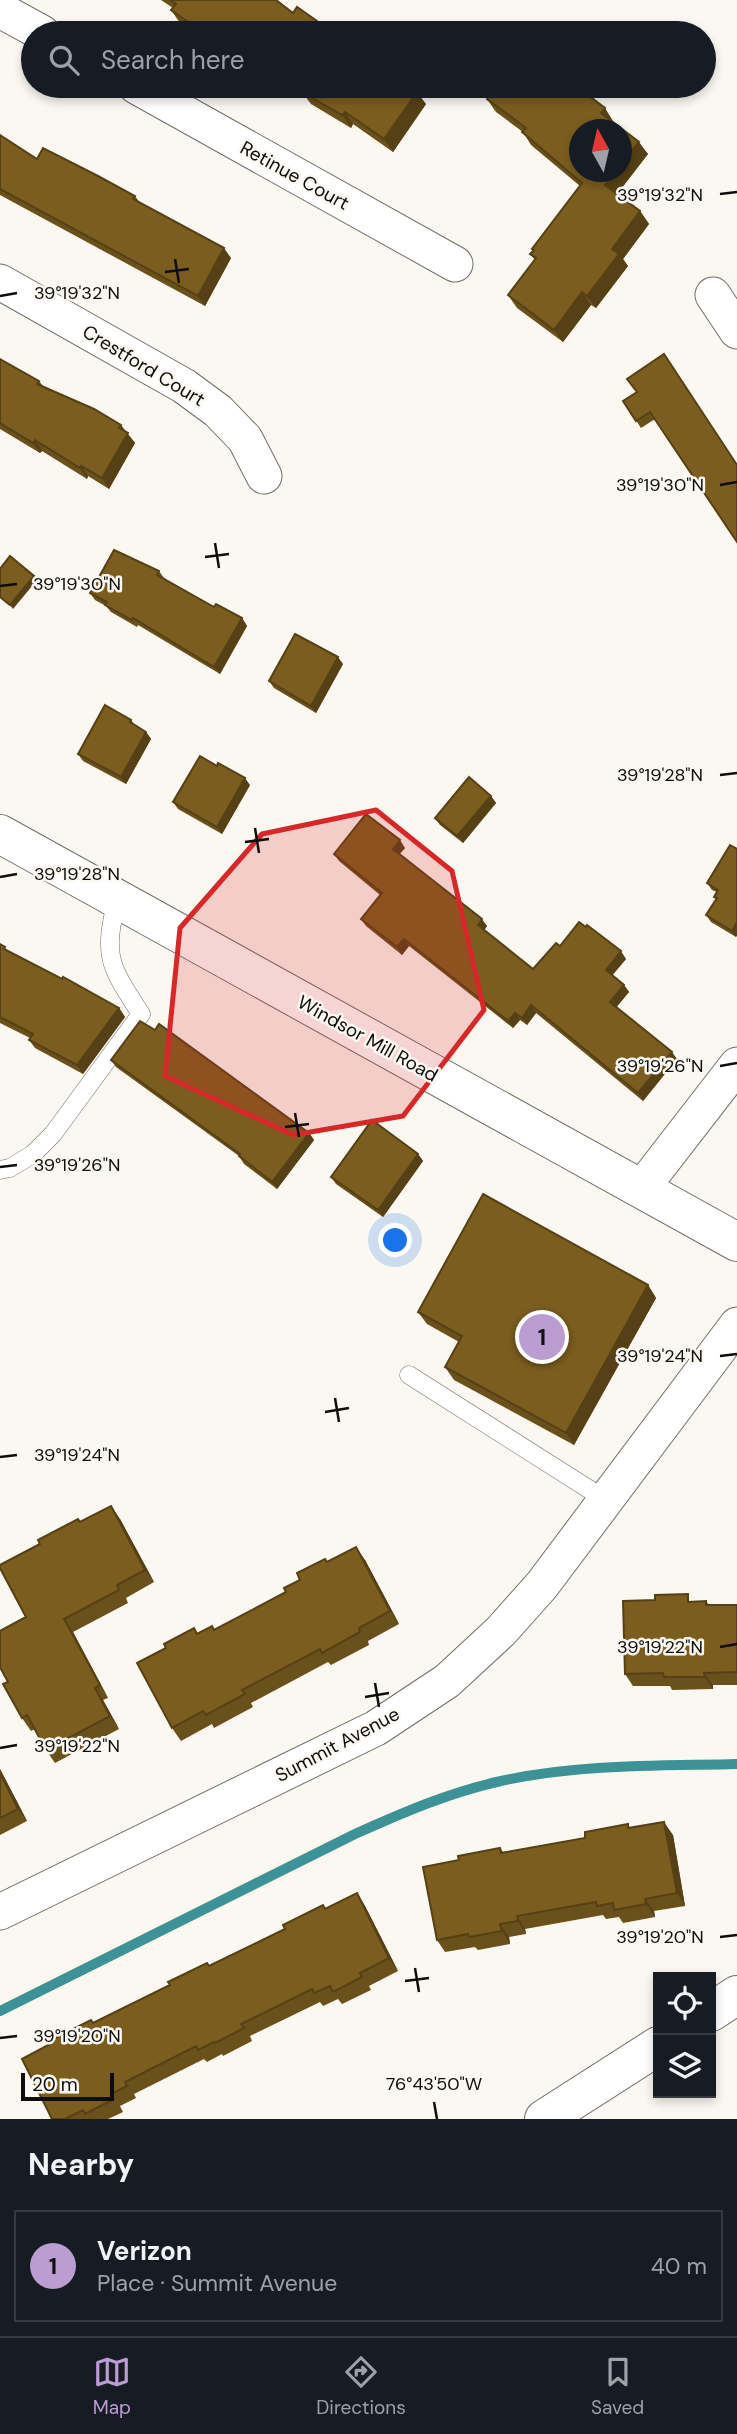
<!DOCTYPE html>
<meta charset="utf-8">
<style>
:root{--surface:#171b24;--page:#242831;--text:#f1f3f6;--muted:#9ea1a6;--line:#363941;--accent:#bc9dd2}
body{margin:0;font-family:"DM Sans",sans-serif;background:var(--page);color:var(--text)}
.controls{position:absolute;right:21px;bottom:21px;display:grid;overflow:hidden;border-radius:0px;box-shadow:0 4px 10px #0003}
.controls button{width:63px;height:63px;display:grid;place-items:center;padding:0;border:0;border-bottom:2px solid var(--line);background:var(--surface);color:var(--text);font:35px sans-serif}
.compass{position:absolute;left:569px;top:119px;width:63px;height:63px;border-radius:50%;background:var(--surface);box-shadow:0 4px 10px #0003;rotate:352deg}
.scale{position:absolute;left:21px;bottom:18px;width:93px;box-sizing:border-box;padding-left:7px;border:4px solid #0e0d0b;border-top:0;font-size:19px;line-height:24px;white-space:nowrap;color:#0e0d0b;-webkit-text-stroke:5px #fbf8f2;paint-order:stroke}
.you{position:absolute;left:396px;top:1241px;width:24px;height:24px;margin:-18px;border:5px solid #fff;border-radius:50%;background:#1a73e8;box-shadow:0 0 0 10px #1a73e833}
.badge{display:grid;place-items:center;width:46px;height:46px;border-radius:50%;background:var(--accent);color:#111;font-size:23px;font-weight:700}
.pin{position:absolute;translate:-50% -50%;border:4px solid #fff;box-shadow:0 2px 7px #0006}
.list{margin:0;padding:0;list-style:none}
h2{display:flex;justify-content:space-between;align-items:center;height:91px;margin:0;padding:0 28px;font-size:30px}
h2 small{font-size:23px;font-weight:400;color:var(--muted)}
.list li{display:grid;grid-template-columns:46px 1fr auto;gap:21px;align-items:center;box-sizing:border-box;height:112px;margin:0 14px 14px;padding:0 14px;border:2px solid var(--line);border-radius:0px}
.list b{display:block;font-size:26px;white-space:nowrap}
.list p{margin:0;font-size:23px;white-space:nowrap;color:var(--muted)}
.list em{font-size:23px;font-style:normal;color:var(--muted)}
.icon{flex:none;width:38px;height:38px;fill:none;stroke:currentColor;stroke-width:2;stroke-linecap:round;stroke-linejoin:round}
.map{position:relative;flex:none;width:737px;height:2119px;overflow:hidden}
.search{position:absolute;background:var(--surface);box-shadow:0 4px 10px #0003;left:21px;right:21px;top:21px;height:77px;display:flex;align-items:center;gap:18px;box-sizing:border-box;padding:0 24px;border-radius:38px;color:var(--muted);font-size:26px}
.sheet{height:217px;background:var(--surface)}
nav{display:flex;justify-content:space-around;align-items:center;box-sizing:border-box;height:98px;border-top:2px solid var(--line);background:var(--surface);font-size:19px;color:var(--muted)}
nav a{display:grid;justify-items:center;gap:4px}
nav .on{color:var(--accent)}
.map>svg:first-child{display:block}
.lines{fill:none;stroke-linecap:round;stroke-linejoin:round}
.stream{stroke:#3c9296;stroke-width:10}
.service-casing{stroke:#706d68;stroke-width:19}
.minor-casing{stroke:#706d68;stroke-width:37}
.secondary-casing{stroke:#706d68;stroke-width:40}
.service{stroke:#fff;stroke-width:18}
.minor{stroke:#fff;stroke-width:35}
.secondary{stroke:#fff;stroke-width:38}
.wall{fill:#6a501b}
.shaded-wall{fill:#564116}
.building{fill:#7b5d1f;stroke:#564116;stroke-width:2}
.marked{fill:#d62828;fill-opacity:0.2;stroke:#d62828;stroke-width:5;stroke-linejoin:round}
.ticks{fill:none;stroke:#0e0d0b;stroke-width:2.5}
.labels{text-anchor:middle;stroke-width:5;stroke-linejoin:round;paint-order:stroke}
.street-label{font-size:19px;fill:#0e0d0b;stroke:#fbf8f2}
.ticks-label{font-size:18px;text-anchor:middle;fill:#0e0d0b;stroke:#fbf8f2;stroke-width:5;stroke-linejoin:round;paint-order:stroke}
</style>
<div class="map">
<svg width="737" height="2119" viewBox="0 0 737 2119">
<rect width="100%" height="100%" fill="#fbf8f2"/>
<g class="lines">
<path class="stream" d="M0,2011L355,1834C402,1813 450,1792 501,1781C578,1764 659,1766 737,1764"/>
<g class="service-casing">
<g id="service">
<path d="M0,1170L10,1168L33,1154L53,1134L141,1014C109,965 103,957 117,899"/>
<path d="M409,1375L606,1500"/>
</g>
</g>
<g class="minor-casing">
<g id="minor">
<path d="M0,10L42,33"/>
<path d="M136,86L455,264"/>
<path d="M0,282L184,386L218,411L245,439L264,476"/>
<path d="M713,295L737,331"/>
<path d="M641,1189L737,1065"/>
<path d="M0,1912L376,1728L447,1681L501,1631L542,1585L737,1325"/>
</g>
</g>
<g class="secondary-casing">
<g id="secondary">
<path d="M0,834L737,1242"/>
<path d="M711,2012L737,1995"/>
<path d="M544,2119L658,2046"/>
</g>
</g>
<use href="#service" class="service"/>
<use href="#minor" class="minor"/>
<use href="#secondary" class="secondary"/>
</g>
<g class="wall">
<path d="M161,0H276L293,13L334,33H193L190,30L180,23L171,10L173,8Z"/>
<path d="M299,86L426,104L393,152L353,124L351,128L311,104L302,92L303,91Z"/>
<path d="M487,99L613,121V122L648,154L617,194L640,211L649,224L623,259L628,266L596,308L591,305L563,342L517,308L508,295L535,260L530,254L533,250L532,249L580,186L531,145L523,132L496,112Z"/>
<path d="M0,135L37,159L135,196L140,203L231,258L205,306L0,195Z"/>
<path d="M0,359L39,381L43,386L126,432L135,443L109,489L88,476L87,479L42,451L40,453L0,429Z"/>
<path d="M637,392L655,419L641,428L623,401Z"/>
<path d="M159,571L164,578L214,607L242,618L247,626L220,674L138,625L137,627L111,612L106,606L95,600L90,593Z"/>
<path d="M343,664L316,713L274,688L269,681Z"/>
<path d="M131,720L135,725L146,732L151,739L126,784L83,761L78,754Z"/>
<path d="M250,785L222,834L178,809L173,802Z"/>
<path d="M491,796L496,803L463,843L440,825L435,818Z"/>
<path d="M730,845L736,937L711,922L706,915L716,900L714,897L717,892L712,890L707,883Z"/>
<path d="M405,848L399,854L487,926L484,930L533,969L560,946L626,959L612,975L624,985L629,992L616,1007L677,1059L643,1101L536,1013L527,1025L520,1020L513,1028L409,946L402,955L366,926L361,919L380,895L339,861L334,854Z"/>
<path d="M0,944L9,952L119,1008L125,1017L83,1074L35,1048L29,1040L30,1038L0,1023Z"/>
<path d="M111,1060L309,1133L314,1140L277,1189L244,1164L239,1156L116,1067Z"/>
<path d="M418,1154L423,1161L383,1217L336,1184L331,1177Z"/>
<path d="M648,1285L656,1298L574,1445L454,1380L445,1367L459,1342L427,1324L418,1312Z"/>
<path d="M120,1519L154,1582L126,1598L128,1603L73,1632L108,1698L103,1700L119,1729L55,1763L46,1750L35,1729L31,1731L22,1718L26,1617L80,1522Z"/>
<path d="M365,1560L399,1624L368,1641L369,1645L331,1665L328,1662L251,1703L253,1707L214,1728L212,1724L181,1741L172,1728L166,1648L198,1634L215,1630L286,1592L300,1580L327,1562Z"/>
<path d="M706,1601L709,1605H737V1685H713V1689L672,1690L670,1686H633L625,1674L693,1602Z"/>
<path d="M0,1769L27,1821L0,1835Z"/>
<path d="M628,1824L630,1828L673,1835L685,1906L654,1911L655,1917L623,1923L619,1917L606,1919L603,1915L525,1929L526,1934L509,1937L510,1944L478,1950L475,1947L445,1952L437,1940L459,1860L500,1848L503,1852L585,1838Z"/>
<path d="M357,1893L365,1906L398,1971L369,1986L371,1990L342,2004L338,1999L323,2006L320,2002L250,2036L252,2041L223,2056L222,2054L207,2062L204,2059L134,2094L136,2098L120,2106L123,2112L108,2119H52L94,2023Z"/>
</g>
<g class="shaded-wall">
<path d="M417,92L426,104L393,152L384,139Z"/>
<path d="M605,108L613,121L610,126L601,113Z"/>
<path d="M345,112L353,124L351,128L342,115Z"/>
<path d="M639,142L648,154L614,198L605,185L616,172H621V164Z"/>
<path d="M640,211L649,224L623,259L628,266L596,308L587,296L612,249Z"/>
<path d="M224,248L231,258L205,306L198,296Z"/>
<path d="M582,292L591,305L563,342L554,330Z"/>
<path d="M121,425L135,443L109,489L102,478Z"/>
<path d="M35,440L42,451L40,453L33,443Z"/>
<path d="M81,466L88,476L87,479L80,468Z"/>
<path d="M34,576L37,580L13,609L10,605Z"/>
<path d="M242,618L247,626L220,674L214,667Z"/>
<path d="M338,657L343,664L316,713L311,706Z"/>
<path d="M146,732L151,739L126,784L121,777Z"/>
<path d="M245,778L250,785L222,834L217,827Z"/>
<path d="M491,796L496,803L463,843L457,836Z"/>
<path d="M400,840L405,848L398,856L393,849Z"/>
<path d="M482,919L487,926L483,932L478,925Z"/>
<path d="M737,922V936L736,937L732,931Z"/>
<path d="M404,939L409,946L402,955L397,947Z"/>
<path d="M621,951L626,959L611,977L606,970Z"/>
<path d="M624,985L629,992L615,1009L610,1002Z"/>
<path d="M531,1005L536,1013L527,1025L522,1018Z"/>
<path d="M119,1008L125,1017L83,1074L77,1065Z"/>
<path d="M515,1013L520,1020L513,1028L508,1021Z"/>
<path d="M672,1052L677,1059L643,1101L638,1093Z"/>
<path d="M309,1133L314,1140L277,1189L272,1182Z"/>
<path d="M418,1154L423,1161L383,1217L378,1210Z"/>
<path d="M648,1285L656,1298L574,1445L566,1433Z"/>
<path d="M111,1506L120,1519L154,1582L145,1570Z"/>
<path d="M356,1547L365,1560L399,1624L390,1611Z"/>
<path d="M64,1619L73,1632L108,1698L100,1685Z"/>
<path d="M704,1673L713,1685V1689L705,1677Z"/>
<path d="M95,1688L103,1700L119,1729L110,1716Z"/>
<path d="M0,1769L27,1821L18,1809L0,1773Z"/>
<path d="M664,1822L673,1835L685,1906L677,1893Z"/>
<path d="M357,1893L365,1906L398,1971L389,1958Z"/>
<path d="M645,1899L654,1911L655,1917L646,1904Z"/>
<path d="M517,1916L525,1929L526,1934L518,1921Z"/>
<path d="M500,1924L509,1937L510,1944L502,1931Z"/>
</g>
<g class="building">
<path d="M170,0H276L293,13L297,7L334,33H200L186,24L188,22L171,10L176,4Z"/>
<path d="M337,29L345,33H334Z"/>
<path d="M300,86H409L417,92L384,139L345,112L342,115L302,92L304,89Z"/>
<path d="M497,86H576L605,108L601,113L639,142L621,164V130H579V172H616L605,185L640,211L612,249L619,254L587,296L582,292L554,330L508,295L536,258L530,254L534,250L532,249L582,183L522,132L526,128L487,99Z"/>
<path d="M0,135L37,159L43,148L98,176L135,196L133,199L224,248L198,296L0,189Z"/>
<path d="M664,354L737,465V542L650,412L636,421L623,401L637,392L627,379Z"/>
<path d="M0,359L39,381L37,384L94,409L121,425L119,428L128,433L102,478L81,466L80,468L35,440L33,443L0,423Z"/>
<path d="M114,550L159,571L157,575L214,607L216,604L242,618L214,667L133,618L132,620L105,605L107,602L90,593Z"/>
<path d="M10,556L34,576L10,605L0,597V569Z"/>
<path d="M295,634L338,657L311,706L269,681Z"/>
<path d="M105,705L131,720L130,722L146,732L121,777L78,754Z"/>
<path d="M200,756L217,766L218,763L245,778L217,827L173,802Z"/>
<path d="M469,777L491,796L457,836L435,818Z"/>
<path d="M366,814L400,840L393,849L482,919L478,925L533,969L556,943L560,946L579,922L586,927L587,925L621,951L606,970L624,985L610,1002L672,1052L638,1093L531,1005L522,1018L515,1013L508,1021L404,939L397,947L361,919L382,893L334,854Z"/>
<path d="M730,845L737,849V922L732,931L706,915L717,898L714,897L718,890L707,883Z"/>
<path d="M0,944L5,947L4,949L62,979L63,977L119,1008L77,1065L29,1040L33,1034L0,1017Z"/>
<path d="M140,1021L155,1030L159,1024L309,1133L272,1182L239,1156L240,1154L111,1060Z"/>
<path d="M372,1120L418,1154L378,1210L331,1177Z"/>
<path d="M483,1194L648,1285L566,1433L445,1367L462,1336L418,1312Z"/>
<path d="M111,1506L145,1570L117,1585L119,1590L64,1619L100,1685L95,1688L110,1716L46,1750L27,1715L22,1718L3,1684L8,1682L0,1667V1631L26,1617L0,1568V1565L40,1544L38,1540L78,1519L80,1522Z"/>
<path d="M356,1547L390,1611L359,1628L360,1632L322,1653L320,1649L242,1690L245,1694L206,1715L203,1711L172,1728L137,1663L166,1648L164,1644L194,1628L197,1634L212,1626L214,1630L286,1592L284,1588L300,1580L297,1573L325,1559L327,1562Z"/>
<path d="M688,1594V1602L706,1601V1605H737V1672L704,1673L705,1677H664L663,1673L625,1674L623,1601L655,1600V1595Z"/>
<path d="M0,1773L18,1809L0,1818Z"/>
<path d="M664,1822L677,1893L645,1899L646,1904L614,1910L613,1903L597,1906L596,1902L517,1916L518,1921L500,1924L502,1931L469,1937L468,1934L437,1940L423,1867L459,1860L458,1856L500,1848L501,1853L585,1838V1832L628,1824V1828Z"/>
<path d="M357,1893L389,1958L360,1973L362,1977L333,1992L330,1986L314,1993L312,1989L241,2024L244,2028L215,2043L214,2042L198,2050L196,2046L125,2082L127,2086L111,2094L114,2099L85,2114L83,2110L65,2119H52L22,2059L54,2042L53,2039L91,2020L93,2023L170,1985L168,1982L207,1963L209,1966L285,1929L283,1925L323,1905L325,1909Z"/>
</g>
<path class="marked" d="M376,810L452,871L484,1010L403,1116L293,1135L165,1076L180,928L262,834Z"/>
<path class="ticks" d="M720,194L737,192M175,259L179,283M165,272L189,269M0,296L17,293M720,485L737,482M215,543L219,568M205,557L229,554M0,586L17,584M720,775L737,773M255,828L259,853M245,842L269,839M0,877L17,874M720,1066L737,1063M295,1113L299,1137M285,1127L309,1124M0,1167L17,1165M720,1356L737,1354M335,1398L339,1422M325,1412L349,1408M0,1457L17,1455M720,1647L737,1644M375,1683L379,1707M365,1697L389,1693M0,1748L17,1745M720,1937L737,1935M415,1968L419,1992M405,1981L429,1978M0,2038L17,2036M434,2102L437,2119"/>
<g class="labels">
<g class="street-label">
<text transform="translate(295 175) rotate(29)" y="7">Retinue Court</text>
<text transform="translate(144 365) rotate(31)" y="7">Crestford Court</text>
<text transform="translate(368 1038) rotate(29)" y="7">Windsor Mill Road</text>
<text transform="translate(337 1744) rotate(-28)" y="7">Summit Avenue</text>
</g>
</g>
<g class="ticks-label">
<text x="660" y="201">39°19'32"N</text>
<text x="77" y="299">39°19'32"N</text>
<text x="660" y="491">39°19'30"N</text>
<text x="77" y="590">39°19'30"N</text>
<text x="660" y="781">39°19'28"N</text>
<text x="77" y="880">39°19'28"N</text>
<text x="660" y="1072">39°19'26"N</text>
<text x="77" y="1171">39°19'26"N</text>
<text x="660" y="1362">39°19'24"N</text>
<text x="77" y="1461">39°19'24"N</text>
<text x="660" y="1653">39°19'22"N</text>
<text x="77" y="1752">39°19'22"N</text>
<text x="660" y="1943">39°19'20"N</text>
<text x="77" y="2042">39°19'20"N</text>
<text x="434" y="2090">76°43'50"W</text>
</g>
</svg>
<div class="controls">
<button><svg class="icon" aria-label="locate" viewBox="0 0 24 24"><circle cx="12" cy="12" r="6"/><path d="M12 2v4M12 18v4M2 12h4M18 12h4"/></svg></button>
<button><svg class="icon" aria-label="layers" viewBox="0 0 24 24"><path d="M12 4l9 5-9 5-9-5zM3 14l9 5 9-5"/></svg></button>
</div>
<svg class="compass" viewBox="-18 -18 36 36"><path d="M0-13l5 13h-10z" fill="#e53935"/><path d="M0 13l5-13h-10z" fill="#9ea1a6"/></svg>
<div class="scale">20 m</div>
<div class="you"></div>
<div class="pin badge" style="left:542px;top:1337px">1</div>
<div class="search"><svg class="icon" aria-label="search" viewBox="0 0 24 24"><circle cx="10" cy="10" r="6"/><path d="M15 15l6 6"/></svg>Search here</div>
</div>
<section class="sheet">
<h2>Nearby<small></small></h2>
<ul class="list">
<li><span class="badge">1</span><div><b>Verizon</b><p>Place · Summit Avenue</p></div><em>40 m</em></li>
</ul>
</section>
<nav>
<a class="on"><svg class="icon" aria-label="map" viewBox="0 0 24 24"><path d="M3 6l6-2 6 2 6-2v14l-6 2-6-2-6 2zM9 4v14M15 6v14"/></svg>Map</a>
<a><svg class="icon" aria-label="directions" viewBox="0 0 24 24"><path d="M12 3l9 9-9 9-9-9zM9 14v-3h6M13 9l2 2-2 2"/></svg>Directions</a>
<a><svg class="icon" aria-label="saved" viewBox="0 0 24 24"><path d="M7 4h10v16l-5-4-5 4z"/></svg>Saved</a>
</nav>
